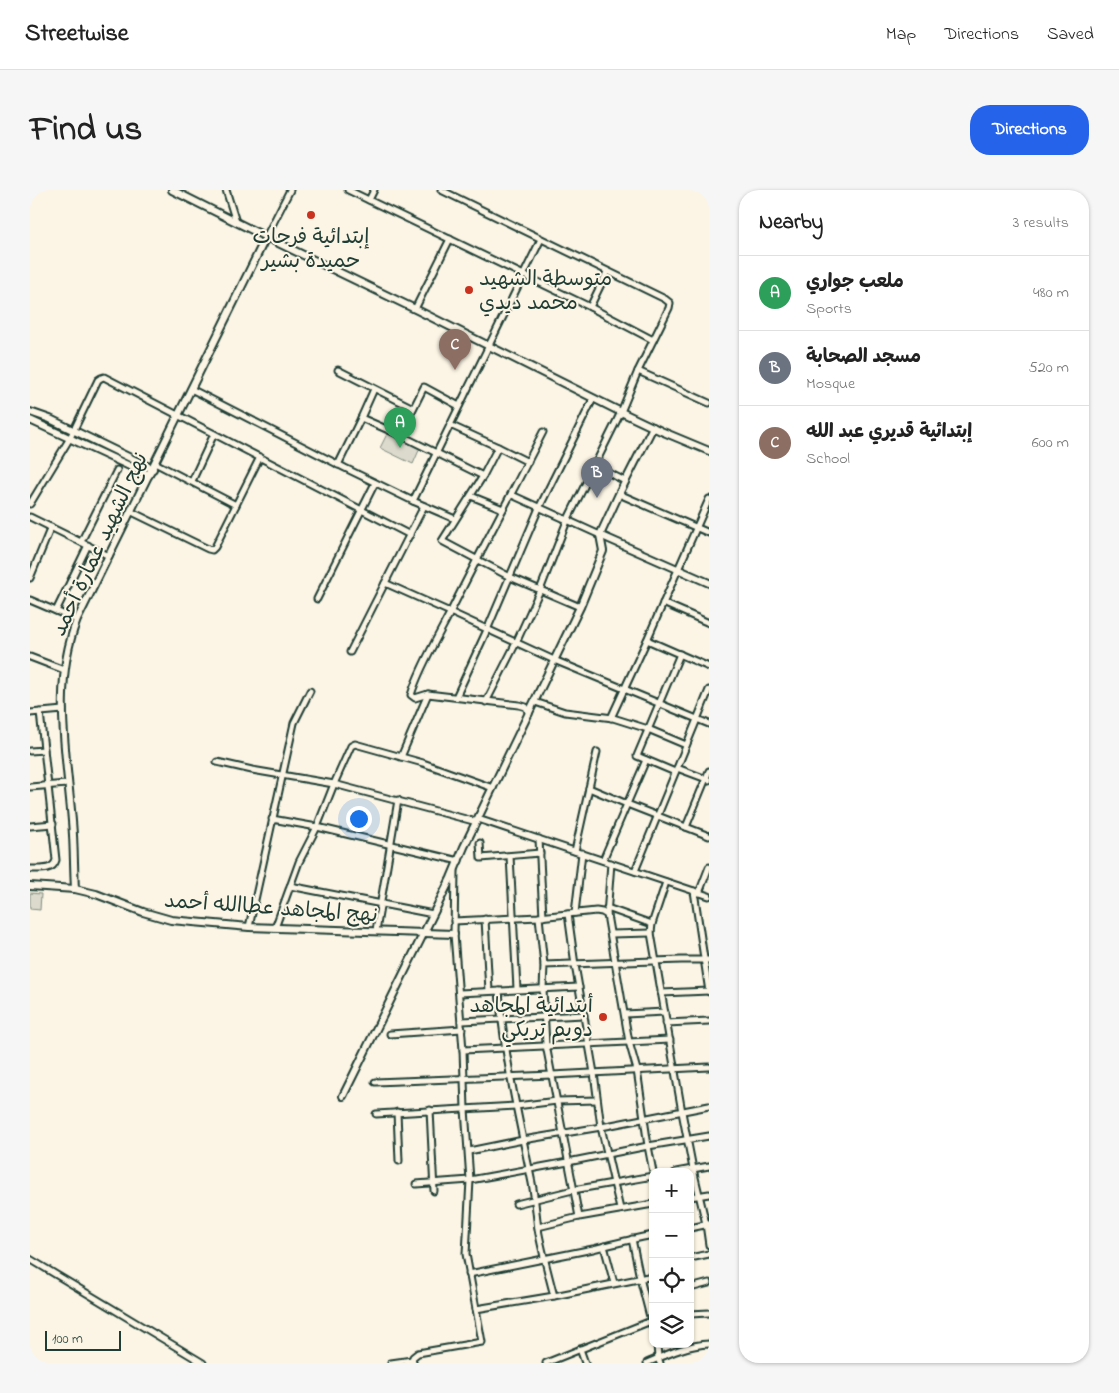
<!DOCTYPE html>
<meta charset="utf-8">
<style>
:root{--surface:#fff;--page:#f6f6f6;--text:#222;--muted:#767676;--line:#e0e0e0;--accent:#2563eb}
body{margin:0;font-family:"Indie Flower","Playpen Sans Arabic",sans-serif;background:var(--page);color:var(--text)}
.controls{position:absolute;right:15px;bottom:15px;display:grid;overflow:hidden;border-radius:10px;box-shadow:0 1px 4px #0004}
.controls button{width:45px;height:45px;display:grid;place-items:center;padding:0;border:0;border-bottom:1px solid var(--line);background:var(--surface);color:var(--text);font:25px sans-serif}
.scale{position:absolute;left:15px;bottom:12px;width:76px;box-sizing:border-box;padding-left:5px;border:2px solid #1f3d34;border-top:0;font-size:14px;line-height:18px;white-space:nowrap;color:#1f3d34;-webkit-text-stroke:4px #fcf5e5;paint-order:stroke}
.you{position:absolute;left:328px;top:628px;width:18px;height:18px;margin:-12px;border:4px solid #fff;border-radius:50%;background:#1a73e8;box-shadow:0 0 0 8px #1a73e833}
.badge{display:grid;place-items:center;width:32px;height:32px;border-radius:50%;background:var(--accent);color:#fff;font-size:16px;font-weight:700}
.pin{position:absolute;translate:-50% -41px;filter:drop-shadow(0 1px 2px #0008)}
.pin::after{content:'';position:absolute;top:26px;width:18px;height:15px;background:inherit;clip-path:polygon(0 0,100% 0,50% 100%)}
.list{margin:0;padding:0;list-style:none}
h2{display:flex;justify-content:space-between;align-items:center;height:65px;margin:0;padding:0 20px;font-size:21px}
h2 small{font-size:16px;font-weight:400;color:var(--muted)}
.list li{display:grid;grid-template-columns:32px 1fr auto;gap:15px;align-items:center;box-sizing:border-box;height:75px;padding:0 20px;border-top:1px solid var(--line)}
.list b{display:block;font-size:19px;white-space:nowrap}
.list p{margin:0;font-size:16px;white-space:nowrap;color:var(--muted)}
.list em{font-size:16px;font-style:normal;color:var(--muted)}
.icon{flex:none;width:28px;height:28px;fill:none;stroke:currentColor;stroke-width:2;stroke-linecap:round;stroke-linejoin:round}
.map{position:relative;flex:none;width:679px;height:1173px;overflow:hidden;border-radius:20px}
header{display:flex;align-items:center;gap:30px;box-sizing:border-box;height:70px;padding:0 25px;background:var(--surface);border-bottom:1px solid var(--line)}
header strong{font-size:24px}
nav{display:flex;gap:28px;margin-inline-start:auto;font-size:18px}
.intro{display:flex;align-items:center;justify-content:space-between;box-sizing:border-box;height:120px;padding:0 30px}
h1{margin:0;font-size:35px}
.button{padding:12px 22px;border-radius:20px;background:var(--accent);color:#fff;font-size:18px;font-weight:700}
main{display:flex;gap:30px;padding:0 30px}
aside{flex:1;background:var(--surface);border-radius:20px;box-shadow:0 1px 4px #0004}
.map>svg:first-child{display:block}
.garden{fill:#dcdacc;stroke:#7e8c80}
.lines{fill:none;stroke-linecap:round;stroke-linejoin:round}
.minor-casing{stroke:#1f3d34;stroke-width:9}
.tertiary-casing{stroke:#1f3d34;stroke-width:10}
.minor{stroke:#fcf5e5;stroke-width:5}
.tertiary{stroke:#fcf5e5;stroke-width:6}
.poi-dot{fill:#c8321e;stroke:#fcf5e5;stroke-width:2}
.labels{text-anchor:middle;stroke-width:4;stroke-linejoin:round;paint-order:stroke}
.poi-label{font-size:21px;fill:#1f3d34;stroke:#fcf5e5}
.street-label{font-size:21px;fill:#1f3d34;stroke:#fcf5e5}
</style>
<header>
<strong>Streetwise</strong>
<nav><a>Map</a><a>Directions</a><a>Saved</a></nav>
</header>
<div class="intro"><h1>Find us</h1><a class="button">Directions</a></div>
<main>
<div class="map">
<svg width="679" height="1173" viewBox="0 0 679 1173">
<rect width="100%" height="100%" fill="#fcf5e5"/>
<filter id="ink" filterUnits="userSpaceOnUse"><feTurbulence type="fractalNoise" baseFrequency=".02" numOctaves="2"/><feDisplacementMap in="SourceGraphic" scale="10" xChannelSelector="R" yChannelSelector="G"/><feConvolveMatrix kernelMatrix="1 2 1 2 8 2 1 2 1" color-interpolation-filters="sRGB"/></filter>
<g filter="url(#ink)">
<g class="garden">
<path d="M358,242L390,258L383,274L350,258Z"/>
<path d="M0,703L11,704L10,720L0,719Z"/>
</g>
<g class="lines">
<g class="minor-casing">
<g id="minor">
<path d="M196,0L206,32"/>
<path d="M318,0L560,117L623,150"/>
<path d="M411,0L635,109L640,113L639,118L608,181L591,222L537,331L510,400L486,453L456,512"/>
<path d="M339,10L344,0"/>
<path d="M236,47L260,0"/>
<path d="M560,117L577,82"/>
<path d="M385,119L420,49"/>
<path d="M308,180L383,218"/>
<path d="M608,181L679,213"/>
<path d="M161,199L315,278L383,311"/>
<path d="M331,228L370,245L453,286"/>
<path d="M420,235L468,257"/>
<path d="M370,245L394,197L429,216"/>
<path d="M498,272L468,257L453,286L412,351L480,387L550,417"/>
<path d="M125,273L206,315"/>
<path d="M308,275L331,228L344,199"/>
<path d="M565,276L595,291"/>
<path d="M162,291L184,244"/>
<path d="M589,304L679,343"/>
<path d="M482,305L570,345"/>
<path d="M441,306L473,319"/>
<path d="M0,314L40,248L68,190L71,188L74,187L380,345"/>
<path d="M102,322L178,359L182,360L185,357L230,267"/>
<path d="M0,327L79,366"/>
<path d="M425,329L383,311L511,49"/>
<path d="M51,352L87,280"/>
<path d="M0,388L21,337"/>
<path d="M355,393L420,422L524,470L679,534"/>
<path d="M287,409L345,293"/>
<path d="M0,410L47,430"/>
<path d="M633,413L679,433"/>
<path d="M26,421L58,355"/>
<path d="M617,450L679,477"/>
<path d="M320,462L394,316"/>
<path d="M0,467L34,480"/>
<path d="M426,507L457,440L509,318L563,209"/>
<path d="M505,512L535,522L583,528L618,539L656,555"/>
<path d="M0,523L33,520"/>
<path d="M499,524L496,517L489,515L398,504L385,508L381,505C389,479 406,450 419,425C449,364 482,303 513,242"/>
<path d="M581,528L617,450L679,309"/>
<path d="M0,561L14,560"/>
<path d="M371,567L398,504"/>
<path d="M187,572L222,580L304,594L447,632"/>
<path d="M647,578L679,590"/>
<path d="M645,582L607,566L650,464"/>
<path d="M0,597L37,594"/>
<path d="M559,598L597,614L616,570"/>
<path d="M242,629L287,637L429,671"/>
<path d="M448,629L679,706"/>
<path d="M0,636L23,634"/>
<path d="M656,637L679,581"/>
<path d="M509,649L513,727"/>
<path d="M450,653L451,668L510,663"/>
<path d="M545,661L567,562"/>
<path d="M480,666L487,799"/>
<path d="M573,670L597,614L679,646"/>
<path d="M0,679C10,679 23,681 26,670L10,522"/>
<path d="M605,681L679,500"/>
<path d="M636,692L622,734L621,743L652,922L663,979L676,1034L679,1055"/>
<path d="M260,696L403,724"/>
<path d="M664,701L679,802"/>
<path d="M669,703L679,677"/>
<path d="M577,718L622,734"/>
<path d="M545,723L552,663"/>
<path d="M538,724L545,775L564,883L571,937L590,1019"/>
<path d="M577,725L581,673"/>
<path d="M509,727L514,775"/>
<path d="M455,729L459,801"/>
<path d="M424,731L509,727L566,721L572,722L577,725L599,852L607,880L618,956L623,982"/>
<path d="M219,737L264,533L280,501"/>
<path d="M245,738L269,672L287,637L304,594L321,556L325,554L393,573L463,598"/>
<path d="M346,741L368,610"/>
<path d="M581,744L621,743"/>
<path d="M469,801C474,866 489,929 502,993C505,1008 506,1023 508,1039C512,1061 518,1083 524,1106"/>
<path d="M429,803L549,797"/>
<path d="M631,803L679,801"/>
<path d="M595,824L635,822"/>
<path d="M432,831L554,825"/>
<path d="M636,833L679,831"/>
<path d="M360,844L432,839"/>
<path d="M433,860L640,850"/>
<path d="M345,892L522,885L679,877"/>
<path d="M400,920L404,1001"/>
<path d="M367,922L369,971"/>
<path d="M346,924L486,916L527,911L567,910"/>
<path d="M439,961L493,950L571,937L679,916"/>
<path d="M646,982L679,976"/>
<path d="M386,994L440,990L538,972L618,956L679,946"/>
<path d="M660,1007L679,1004"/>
<path d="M486,1014L543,1000L623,986"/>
<path d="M549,1027L516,855L513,799L514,775L651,770H679"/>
<path d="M508,1037L549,1027L623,1014"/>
<path d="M660,1038L679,1034"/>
<path d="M602,1049L610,1088L621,1131H622"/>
<path d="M574,1056L584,1093"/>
<path d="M660,1068L679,1064"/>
<path d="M0,1069L173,1173"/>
<path d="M439,1084C480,1076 522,1067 563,1059C583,1054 602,1049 623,1045"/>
<path d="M660,1098L679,1093"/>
<path d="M446,1119L524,1106L623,1086"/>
<path d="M660,1124L679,1123"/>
<path d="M627,1154L628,1168L630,1173"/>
<path d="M550,1159L555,1173"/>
<path d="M361,1173L382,1170L383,1167L388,1163L452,1152L436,1064L440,990L435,919L433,860L424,744L425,681"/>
<path d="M516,1173L621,1131L623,1137"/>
<path d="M617,1173C638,1164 657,1155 679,1154"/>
</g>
</g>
<g class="tertiary-casing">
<g id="tertiary">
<path d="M142,0L236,47L385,119L591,222L631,241L679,261"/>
<path d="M0,222L20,229L123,279"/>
<path d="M0,230L119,285"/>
<path d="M570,345L679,393"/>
<path d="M0,696L45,699L66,704L113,722L141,730L219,737L424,744"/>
<path d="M45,699C44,681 44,663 43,645C39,575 20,499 47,430L236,47"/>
<path d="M313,906L421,688L434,657L550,417L573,361L570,345L589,304L623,237"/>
<path d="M382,1170L383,1173"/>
</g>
</g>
<use href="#minor" class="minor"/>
<use href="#tertiary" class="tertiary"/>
</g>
</g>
<g class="poi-dot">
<circle cx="281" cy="25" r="5"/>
<circle cx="439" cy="100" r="5"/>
<circle cx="573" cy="827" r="5"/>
</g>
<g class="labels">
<g class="poi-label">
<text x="281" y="53">إبتدائية فرحات<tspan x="281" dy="24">حميدة بشير</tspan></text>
<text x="449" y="95" text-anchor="start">متوسطة الشهيد<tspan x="449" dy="24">محمد ديدي</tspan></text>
<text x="563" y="822" text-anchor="end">أبتدائية المجاهد<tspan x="563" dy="24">دويم تريكي</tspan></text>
</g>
<g class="street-label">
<text transform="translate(69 354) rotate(-65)" y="7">نهج الشهيد عمارة أحمد</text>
<text transform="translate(241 717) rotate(4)" y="7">نهج المجاهد عطاالله أحمد</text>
</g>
</g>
</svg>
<div class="controls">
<button>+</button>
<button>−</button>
<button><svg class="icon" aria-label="locate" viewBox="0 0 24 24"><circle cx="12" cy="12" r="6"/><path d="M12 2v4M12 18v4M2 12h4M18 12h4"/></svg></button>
<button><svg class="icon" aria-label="layers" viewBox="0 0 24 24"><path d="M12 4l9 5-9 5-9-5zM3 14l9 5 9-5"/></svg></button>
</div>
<div class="scale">100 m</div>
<div class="you"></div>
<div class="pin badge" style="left:370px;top:258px;background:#2e9e5b">A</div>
<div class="pin badge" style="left:567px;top:308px;background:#6b7280">B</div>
<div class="pin badge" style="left:425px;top:180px;background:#8d6e63">C</div>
</div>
<aside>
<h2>Nearby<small>3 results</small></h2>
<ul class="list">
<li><span class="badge" style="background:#2e9e5b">A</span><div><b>ملعب جواري</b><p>Sports</p></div><em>480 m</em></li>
<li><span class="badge" style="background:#6b7280">B</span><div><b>مسجد الصحابة</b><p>Mosque</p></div><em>520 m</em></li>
<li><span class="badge" style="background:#8d6e63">C</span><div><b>إبتدائية قديري عبد الله</b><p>School</p></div><em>600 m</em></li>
</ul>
</aside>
</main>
